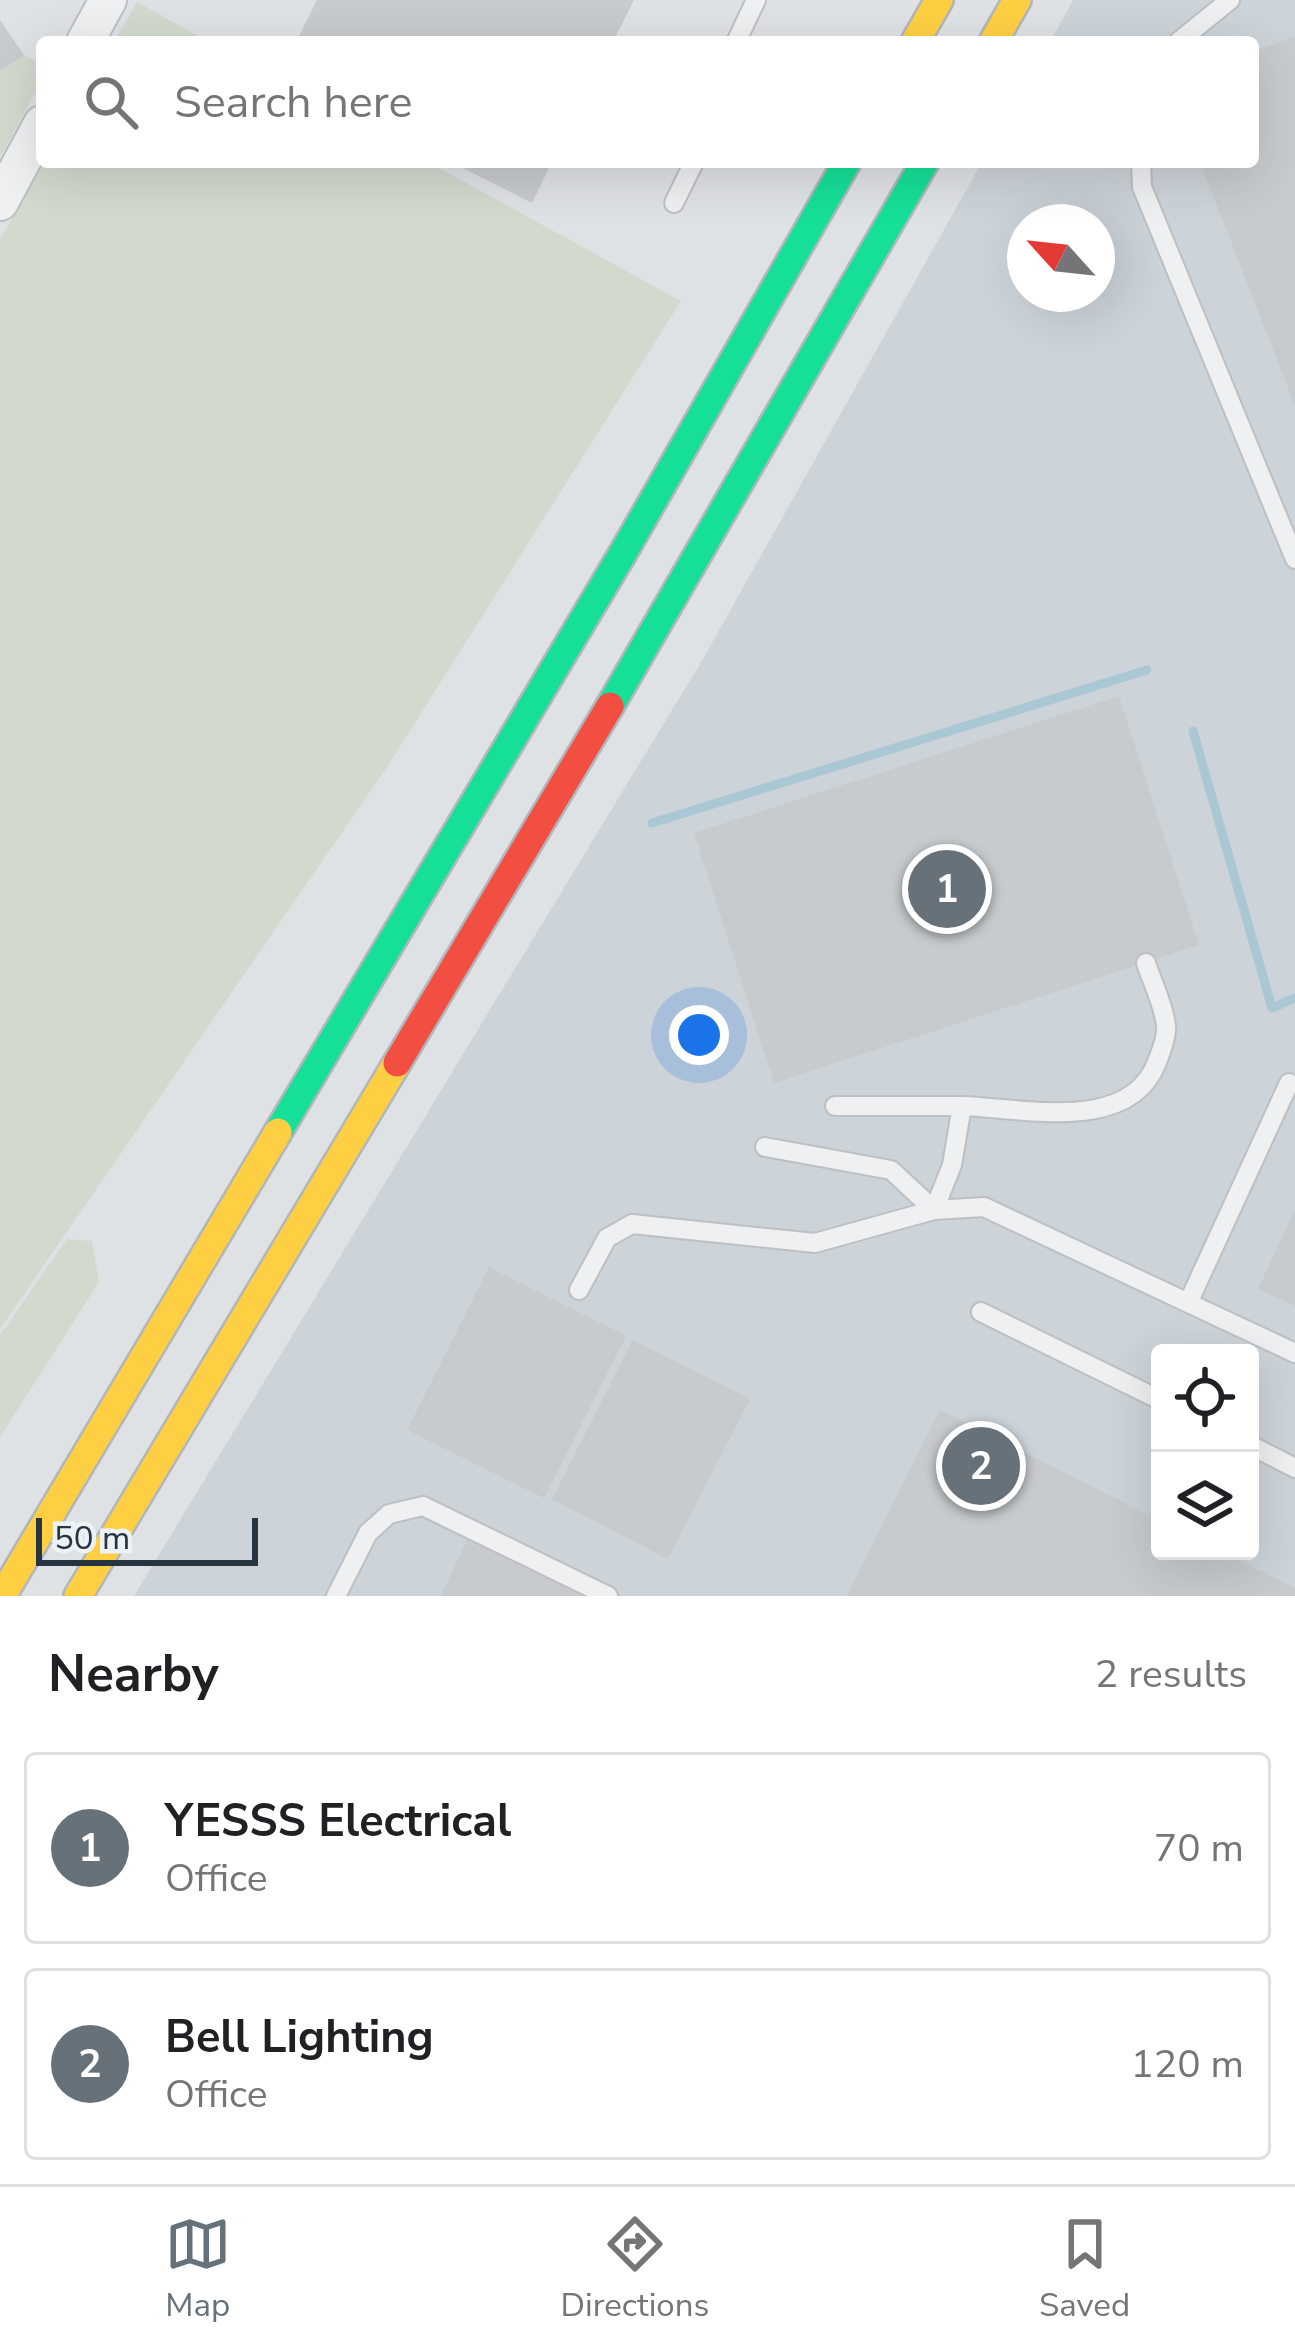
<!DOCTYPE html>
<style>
:root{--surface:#fff;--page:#f2f2f2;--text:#202124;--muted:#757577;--line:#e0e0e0;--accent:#66717a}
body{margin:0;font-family:"Nunito Sans",sans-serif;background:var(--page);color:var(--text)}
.controls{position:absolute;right:36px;bottom:36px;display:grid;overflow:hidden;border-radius:12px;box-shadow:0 12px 48px #0002}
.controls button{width:108px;height:108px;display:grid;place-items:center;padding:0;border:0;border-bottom:3px solid var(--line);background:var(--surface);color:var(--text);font:60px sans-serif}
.compass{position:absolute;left:1007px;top:204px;width:108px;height:108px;border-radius:50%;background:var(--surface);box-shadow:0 12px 48px #0002;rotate:297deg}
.scale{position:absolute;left:36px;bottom:30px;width:222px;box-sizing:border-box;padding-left:12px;border:6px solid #253440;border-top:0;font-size:33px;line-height:42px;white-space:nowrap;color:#253440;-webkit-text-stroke:9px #ecf2f5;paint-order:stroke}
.you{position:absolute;left:699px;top:1035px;width:42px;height:42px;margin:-30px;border:9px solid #fff;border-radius:50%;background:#1a73e8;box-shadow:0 0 0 18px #1a73e833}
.badge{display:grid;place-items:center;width:78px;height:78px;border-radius:50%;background:var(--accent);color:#fff;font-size:39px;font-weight:700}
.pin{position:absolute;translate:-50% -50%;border:6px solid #fff;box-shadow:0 3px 12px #0006}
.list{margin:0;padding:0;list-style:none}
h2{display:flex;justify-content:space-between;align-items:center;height:156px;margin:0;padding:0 48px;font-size:51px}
h2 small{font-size:39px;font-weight:400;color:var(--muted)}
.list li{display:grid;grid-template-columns:78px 1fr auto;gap:36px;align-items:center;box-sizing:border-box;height:192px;margin:0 24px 24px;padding:0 24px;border:3px solid var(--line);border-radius:12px}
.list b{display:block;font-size:45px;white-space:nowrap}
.list p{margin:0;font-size:39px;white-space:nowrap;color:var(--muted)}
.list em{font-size:39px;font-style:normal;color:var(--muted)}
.icon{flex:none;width:66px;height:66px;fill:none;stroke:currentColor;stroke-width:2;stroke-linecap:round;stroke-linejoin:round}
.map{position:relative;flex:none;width:1295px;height:1596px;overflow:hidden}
.search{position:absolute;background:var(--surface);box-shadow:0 12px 48px #0002;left:36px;right:36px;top:36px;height:132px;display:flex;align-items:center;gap:30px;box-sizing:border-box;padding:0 42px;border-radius:12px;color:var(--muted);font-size:45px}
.sheet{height:588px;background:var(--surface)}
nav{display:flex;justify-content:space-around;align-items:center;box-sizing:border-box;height:168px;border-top:3px solid var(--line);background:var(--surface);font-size:33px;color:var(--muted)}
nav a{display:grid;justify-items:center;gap:6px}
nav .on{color:var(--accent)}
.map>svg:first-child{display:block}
.built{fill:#ccd3d9;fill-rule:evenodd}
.green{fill:#d2dace}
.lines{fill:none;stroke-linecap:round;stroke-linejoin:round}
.stream{stroke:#aac7d4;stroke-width:9}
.building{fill:#c7cbcd}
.lane-casing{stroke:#bdc0c3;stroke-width:22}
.street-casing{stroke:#bdc0c3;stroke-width:40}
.fast-casing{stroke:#b1b6ba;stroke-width:32}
.slow-casing{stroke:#b1b6ba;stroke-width:32}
.jam-casing{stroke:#b1b6ba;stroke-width:32}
.lane{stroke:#eef0f2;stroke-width:18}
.street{stroke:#eef0f2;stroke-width:36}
.fast{stroke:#16e098;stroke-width:27}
.slow{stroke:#ffcf43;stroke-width:27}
.jam{stroke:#f24e42;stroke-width:27}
</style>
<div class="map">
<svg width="1295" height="1596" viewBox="0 0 1295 1596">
<rect width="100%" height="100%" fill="#dfe2e5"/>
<path class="built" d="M1073,0H1295V1596H134L703,659L982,162H1253V42H1050ZM1025,222H1097V294H1025ZM1160,1353H1250V1551H1160Z"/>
<g class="green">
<path d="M137,2L209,42H114Z"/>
<path d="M24,55L42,64V80L0,157V71Z"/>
<path d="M45,162H428L681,301L389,764L0,1329V239Z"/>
<path d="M67,1239L92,1241L99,1282L0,1437V1335Z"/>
</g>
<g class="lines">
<g class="stream">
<path d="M1193,731L1272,1008L1295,998"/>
<path d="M652,823L1147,670"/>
</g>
</g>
<g class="building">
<path d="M317,0H634L613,42H296Z"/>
<path d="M0,20L24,55L0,71Z"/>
<path d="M1295,36V406L1200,162H1253V52Z"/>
<path d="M451,162H552L532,203Z"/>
<path d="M1119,696L1199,945L774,1083L694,833Z"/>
<path d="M1295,1210V1306L1258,1289Z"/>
<path d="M489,1267L626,1336L544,1498L407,1430Z"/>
<path d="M633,1340L750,1399L668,1559L552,1499Z"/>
<path d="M940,1410L1160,1521V1551H1220L1295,1588V1596H847Z"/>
<path d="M467,1540L587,1596H441Z"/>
</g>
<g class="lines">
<g class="lane-casing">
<g id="lane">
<path d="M736,42L756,0"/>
<path d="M1178,42L1230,0"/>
<path d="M1141,162L1142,187L1295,559"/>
<path d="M674,203L694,162"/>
<path d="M835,1106H962"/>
<path d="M765,1147L891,1170L934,1210L952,1165L962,1106C1024,1108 1130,1134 1157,1062C1161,1052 1167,1036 1166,1026C1164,1005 1152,982 1146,963"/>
<path d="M579,1290L607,1238L632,1224L815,1243L934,1210L984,1207L1295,1353"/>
<path d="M1189,1301L1289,1083"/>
<path d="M981,1312L1160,1400"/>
<path d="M1250,1445L1295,1468"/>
<path d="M336,1596L368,1533L389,1514L423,1506L608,1596"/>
</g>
</g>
<g class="street-casing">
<g id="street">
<path d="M85,42L108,0"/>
<path d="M0,202L42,124"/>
</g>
</g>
<g class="fast-casing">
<g id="fast">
<path d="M610,706L925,162"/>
<path d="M278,1132L623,553L847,162"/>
</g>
</g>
<g class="slow-casing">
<g id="slow">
<path d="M915,42L939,0"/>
<path d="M993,42L1017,0"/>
<path d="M2,1596L278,1132"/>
<path d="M78,1596L397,1063"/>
</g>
</g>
<g class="jam-casing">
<path id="jam" d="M397,1063L610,706"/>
</g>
<use href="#lane" class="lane"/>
<use href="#street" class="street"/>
<use href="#fast" class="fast"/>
<use href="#slow" class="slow"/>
<use href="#jam" class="jam"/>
</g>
</svg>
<div class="controls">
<button><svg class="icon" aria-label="locate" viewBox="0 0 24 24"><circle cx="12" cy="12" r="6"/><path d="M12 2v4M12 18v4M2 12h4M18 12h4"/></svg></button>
<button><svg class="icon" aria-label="layers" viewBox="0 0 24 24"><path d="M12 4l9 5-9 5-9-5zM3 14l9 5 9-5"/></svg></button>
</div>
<svg class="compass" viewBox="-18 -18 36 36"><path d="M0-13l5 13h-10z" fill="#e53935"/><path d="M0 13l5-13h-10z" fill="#757577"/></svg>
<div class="scale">50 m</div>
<div class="you"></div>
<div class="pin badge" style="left:947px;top:889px">1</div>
<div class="pin badge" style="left:981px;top:1466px">2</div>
<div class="search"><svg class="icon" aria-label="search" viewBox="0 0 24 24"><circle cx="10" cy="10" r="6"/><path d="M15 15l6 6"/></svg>Search here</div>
</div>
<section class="sheet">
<h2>Nearby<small>2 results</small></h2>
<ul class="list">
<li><span class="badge">1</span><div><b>YESSS Electrical</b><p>Office</p></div><em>70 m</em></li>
<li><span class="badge">2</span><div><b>Bell Lighting</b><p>Office</p></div><em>120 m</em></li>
</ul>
</section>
<nav>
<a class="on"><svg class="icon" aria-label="map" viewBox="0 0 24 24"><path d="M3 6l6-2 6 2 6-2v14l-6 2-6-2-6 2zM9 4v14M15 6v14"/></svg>Map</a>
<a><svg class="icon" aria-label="directions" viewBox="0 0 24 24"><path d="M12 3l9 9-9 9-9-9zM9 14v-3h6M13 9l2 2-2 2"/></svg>Directions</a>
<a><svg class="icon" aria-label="saved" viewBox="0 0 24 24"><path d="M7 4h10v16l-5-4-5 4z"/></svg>Saved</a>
</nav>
